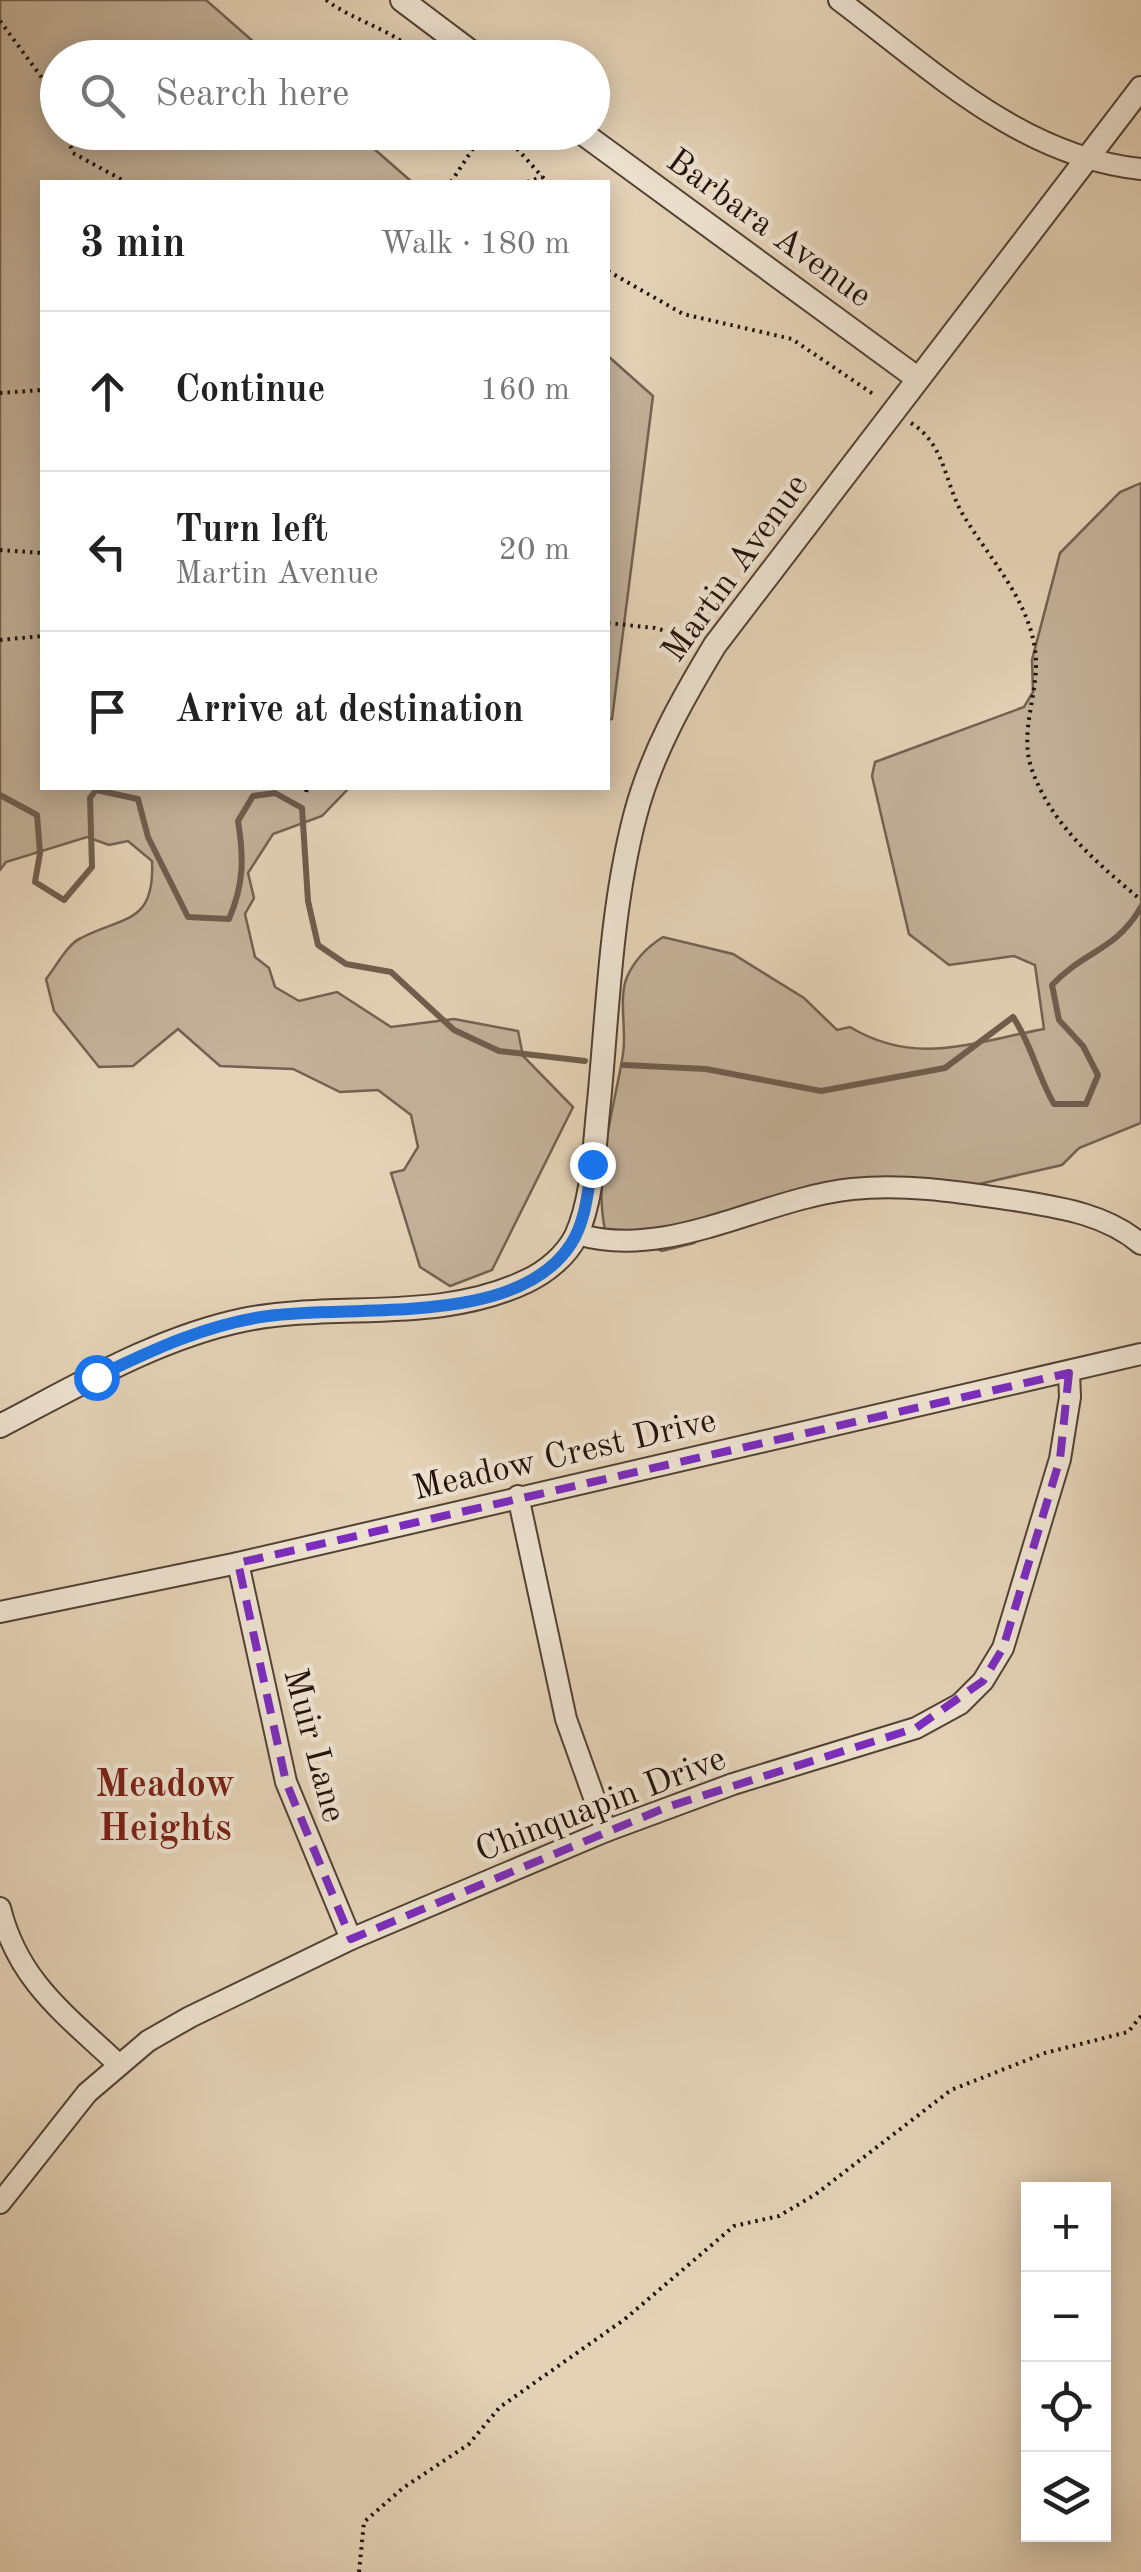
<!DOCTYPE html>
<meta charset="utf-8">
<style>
:root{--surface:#fff;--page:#f6f6f6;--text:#222;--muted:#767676;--line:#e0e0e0}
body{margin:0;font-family:"Old Standard TT",serif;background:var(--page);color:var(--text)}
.controls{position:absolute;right:30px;bottom:30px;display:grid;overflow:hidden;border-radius:0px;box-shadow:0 5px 25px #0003}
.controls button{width:90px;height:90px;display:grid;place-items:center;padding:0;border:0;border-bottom:2px solid var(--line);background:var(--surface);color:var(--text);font:50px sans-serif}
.stop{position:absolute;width:30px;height:30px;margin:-22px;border:8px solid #1a73e8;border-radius:50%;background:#fff}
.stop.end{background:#1a73e8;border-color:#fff;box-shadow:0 2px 10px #0008}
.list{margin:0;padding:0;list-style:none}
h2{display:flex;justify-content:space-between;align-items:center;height:130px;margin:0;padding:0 40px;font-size:42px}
h2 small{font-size:32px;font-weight:400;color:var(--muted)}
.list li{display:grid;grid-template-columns:65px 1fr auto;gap:30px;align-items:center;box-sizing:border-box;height:160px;padding:0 40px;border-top:2px solid var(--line)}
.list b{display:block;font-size:38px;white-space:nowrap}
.list p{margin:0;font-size:32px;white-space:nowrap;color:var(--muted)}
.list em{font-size:32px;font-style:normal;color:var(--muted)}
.icon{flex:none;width:55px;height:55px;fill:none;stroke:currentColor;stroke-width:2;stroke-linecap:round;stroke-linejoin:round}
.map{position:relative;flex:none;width:1141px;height:2572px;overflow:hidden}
.search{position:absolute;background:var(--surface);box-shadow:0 5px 25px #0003;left:40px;top:40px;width:570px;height:110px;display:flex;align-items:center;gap:25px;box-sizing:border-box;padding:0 35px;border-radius:55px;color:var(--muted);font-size:38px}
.panel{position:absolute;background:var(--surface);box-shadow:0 5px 25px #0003;left:40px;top:180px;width:570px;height:610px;border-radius:0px}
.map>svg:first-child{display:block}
.green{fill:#c3b199;stroke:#736151;stroke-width:2.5}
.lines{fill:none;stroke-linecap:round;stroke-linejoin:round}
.stream{stroke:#6f5d4d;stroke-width:6}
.minor-casing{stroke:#534134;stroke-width:24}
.tertiary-casing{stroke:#534134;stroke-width:26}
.path{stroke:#231109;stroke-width:4;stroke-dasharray:2.5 5;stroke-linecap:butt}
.minor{stroke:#ede2d0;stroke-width:20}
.tertiary{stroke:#ede2d0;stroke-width:22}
.route{stroke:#1a73e8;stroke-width:12}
.marked{fill:none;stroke:#7b2cbf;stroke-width:8;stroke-dasharray:20 12;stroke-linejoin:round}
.labels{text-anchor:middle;stroke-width:9;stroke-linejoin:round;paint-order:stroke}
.street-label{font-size:35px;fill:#231109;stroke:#ede2d0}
.neighbourhood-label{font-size:38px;font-weight:bold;fill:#7a1f14;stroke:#ede2d0}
</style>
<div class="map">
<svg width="1141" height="2572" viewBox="0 0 1141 2572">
<rect width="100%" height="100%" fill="#e4d2b6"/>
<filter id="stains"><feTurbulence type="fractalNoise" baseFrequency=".002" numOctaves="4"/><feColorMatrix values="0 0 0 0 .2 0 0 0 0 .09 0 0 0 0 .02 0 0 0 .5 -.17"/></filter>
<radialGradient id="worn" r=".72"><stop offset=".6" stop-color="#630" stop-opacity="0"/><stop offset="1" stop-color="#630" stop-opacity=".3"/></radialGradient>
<g class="green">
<path d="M0,0H206L271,57L58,58V132L356,133L412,182H42V788H349L322,816L273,834L248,873L254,898L245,914L255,957L269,968L275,987L299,1001L337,992L391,1027L454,1019L518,1031L523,1056L573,1107L492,1270L450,1286L420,1267L391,1173L404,1170L418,1147L411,1115L378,1090L340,1092L293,1069L220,1066L178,1029L133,1066L99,1067L54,1011L46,979C56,967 67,944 81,938C124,916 155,924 152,861L128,841L109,845L87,837L6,862L0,870Z"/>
<path d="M608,356L653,396L612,719L608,720Z"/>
<path d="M1141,483V1123L1079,1148L1062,1165L962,1188L738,1207L694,1243L662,1251L605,1230C593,1172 614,1111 623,1054C627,1030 618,998 627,977C635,959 647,947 663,937L733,954L804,998L837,1030L850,1027C916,1067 973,1042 1044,1029L1035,965L1014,956L949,965L909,934L872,776L875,762L1024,707L1033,692L1032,660L1060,553L1120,492Z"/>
</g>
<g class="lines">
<g class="stream">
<path d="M0,795L37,815L40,853L35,882L64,900L92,867L90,798L96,790L138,799L148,837L188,917L229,919C244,884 244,858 238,821L253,796L275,793L302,808L308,901L318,945L346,964L391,972L454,1030L499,1051L585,1061"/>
<path d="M624,1065L706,1069L821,1091L945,1068L1013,1017C1032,1045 1037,1075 1054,1104H1086L1098,1075L1083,1046L1059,1020L1052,985C1085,950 1116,951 1141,907"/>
</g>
<g class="minor-casing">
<g id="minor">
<path d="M839,0C931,69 1022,157 1141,169"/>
<path d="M577,1234C669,1261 760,1199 852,1189C908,1183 965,1193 1020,1201C1063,1208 1107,1215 1141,1244"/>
<path d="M518,1496L566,1719L606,1831"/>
<path d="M238,1563L286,1782L351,1939"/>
<path d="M0,1612L238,1563L1141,1354"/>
<path d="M0,1908C18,1981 65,2014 118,2064"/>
<path d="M0,2203L87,2093L148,2041L190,2017L351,1939L606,1831L733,1784L916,1728L960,1704L983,1681L1003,1648L1060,1459L1070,1397L1069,1373"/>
</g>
</g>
<g class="tertiary-casing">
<g id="tertiary">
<path d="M402,0L479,58"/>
<path d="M581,132L917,378"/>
<path d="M0,1426C77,1386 157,1338 243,1320C336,1301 438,1324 527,1281C546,1272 566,1256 576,1236C594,1196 594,1145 599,1102C608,1007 611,908 635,816C651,754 683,698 715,645L1141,88"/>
</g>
</g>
<g class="path">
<path d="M326,0C357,23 398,31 422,58"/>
<path d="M0,21L45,82L58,114"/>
<path d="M65,132L73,153L126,182"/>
<path d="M502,132L547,182"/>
<path d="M451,182L484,132"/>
<path d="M527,182L542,177"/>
<path d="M608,271L683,314L792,339L876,396"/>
<path d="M0,393L42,390"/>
<path d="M911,423C945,444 944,481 962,513C989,559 1034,604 1036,661C1037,696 1020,732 1031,767C1050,824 1097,863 1141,900"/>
<path d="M0,550L42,553"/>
<path d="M608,623L655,628L696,639"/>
<path d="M0,640L42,636"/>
<path d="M306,792L307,788"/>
<path d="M359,2572L364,2522L403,2488L469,2444L500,2407L625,2319L734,2226L779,2216L816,2194L951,2090L1045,2053L1128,2032L1141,2016"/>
</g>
<use href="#minor" class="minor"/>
<use href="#tertiary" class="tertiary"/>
</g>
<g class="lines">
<path class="route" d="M96,1377C152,1350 207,1324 268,1316C354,1304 517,1328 571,1244C586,1221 588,1190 592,1164"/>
</g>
<path class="marked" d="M1069,1373L1060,1459L1003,1648L983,1681L916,1728L667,1807L351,1939L286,1782L238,1563Z"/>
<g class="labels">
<g class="street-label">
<text transform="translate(770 227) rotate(36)" y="12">Barbara Avenue</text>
<text transform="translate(734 567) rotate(-54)" y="12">Martin Avenue</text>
<text transform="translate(564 1453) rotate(-13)" y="12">Meadow Crest Drive</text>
<text transform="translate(316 1745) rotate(75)" y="12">Muir Lane</text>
<text transform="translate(600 1803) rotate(-21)" y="12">Chinquapin Drive</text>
</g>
<g class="neighbourhood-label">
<text x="165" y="1796">Meadow<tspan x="165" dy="44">Heights</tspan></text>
</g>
</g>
<rect width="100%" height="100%" filter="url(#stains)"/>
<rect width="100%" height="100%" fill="url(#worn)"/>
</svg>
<div class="controls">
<button>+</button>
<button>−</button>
<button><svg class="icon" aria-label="locate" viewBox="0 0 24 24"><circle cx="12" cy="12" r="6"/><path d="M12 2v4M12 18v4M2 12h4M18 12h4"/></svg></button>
<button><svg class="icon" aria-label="layers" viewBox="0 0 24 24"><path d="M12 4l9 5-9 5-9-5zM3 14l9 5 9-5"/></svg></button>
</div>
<div class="stop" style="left:96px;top:1377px"></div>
<div class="stop end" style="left:592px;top:1164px"></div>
<div class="search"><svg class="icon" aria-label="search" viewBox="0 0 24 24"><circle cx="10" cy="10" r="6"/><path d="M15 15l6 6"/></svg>Search here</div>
<section class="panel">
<h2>3 min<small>Walk · 180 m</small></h2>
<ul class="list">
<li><svg class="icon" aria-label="ahead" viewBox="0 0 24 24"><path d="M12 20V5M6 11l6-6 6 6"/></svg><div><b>Continue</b></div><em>160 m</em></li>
<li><svg class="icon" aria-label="left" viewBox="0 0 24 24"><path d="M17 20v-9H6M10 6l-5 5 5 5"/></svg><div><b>Turn left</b><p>Martin Avenue</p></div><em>20 m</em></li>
<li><svg class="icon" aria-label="arrive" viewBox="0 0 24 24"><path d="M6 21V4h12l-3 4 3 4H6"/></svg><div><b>Arrive at destination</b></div></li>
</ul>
</section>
</div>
